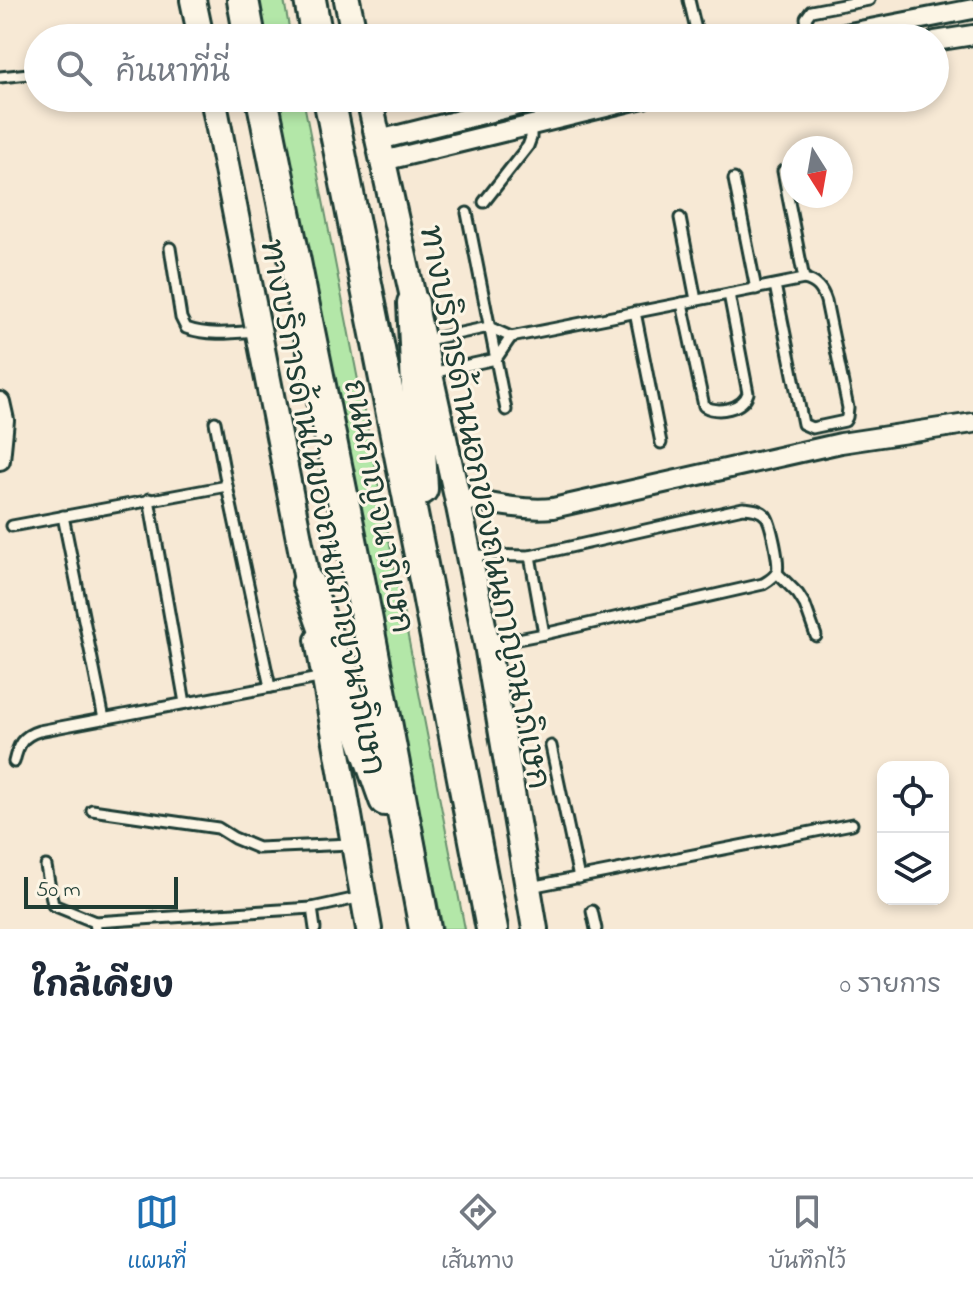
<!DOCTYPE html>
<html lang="th">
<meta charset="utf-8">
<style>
:root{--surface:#fff;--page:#f6f6f7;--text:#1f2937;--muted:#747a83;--line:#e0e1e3;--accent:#1f6fb2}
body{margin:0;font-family:"Indie Flower","Playpen Sans Thai",sans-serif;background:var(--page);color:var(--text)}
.controls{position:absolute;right:24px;bottom:24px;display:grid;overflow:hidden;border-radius:16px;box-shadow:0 4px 12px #0003}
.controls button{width:72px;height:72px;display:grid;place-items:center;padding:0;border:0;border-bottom:2px solid var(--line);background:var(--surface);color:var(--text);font:40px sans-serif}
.compass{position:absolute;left:781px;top:136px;width:72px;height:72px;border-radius:50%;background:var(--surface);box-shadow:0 4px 12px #0003;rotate:169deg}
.scale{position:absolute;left:24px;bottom:20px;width:154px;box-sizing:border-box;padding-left:8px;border:4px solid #1f3d34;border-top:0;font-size:22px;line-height:28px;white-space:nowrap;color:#1f3d34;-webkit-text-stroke:6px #fcf5e5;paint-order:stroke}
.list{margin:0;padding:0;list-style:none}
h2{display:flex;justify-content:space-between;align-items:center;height:104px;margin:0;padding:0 32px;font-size:34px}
h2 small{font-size:26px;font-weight:400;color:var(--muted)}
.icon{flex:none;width:44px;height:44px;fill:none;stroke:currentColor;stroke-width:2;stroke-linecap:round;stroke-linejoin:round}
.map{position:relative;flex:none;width:973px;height:929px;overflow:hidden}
.search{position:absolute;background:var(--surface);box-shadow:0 4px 12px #0003;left:24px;right:24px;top:24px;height:88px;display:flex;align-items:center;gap:20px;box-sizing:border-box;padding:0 28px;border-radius:44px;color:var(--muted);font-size:30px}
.sheet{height:248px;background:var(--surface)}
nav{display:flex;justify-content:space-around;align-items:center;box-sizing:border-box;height:112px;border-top:2px solid var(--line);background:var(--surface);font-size:22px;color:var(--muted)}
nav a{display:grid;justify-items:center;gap:4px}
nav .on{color:var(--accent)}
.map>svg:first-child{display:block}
.green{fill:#b3e7a8;stroke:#69926e;stroke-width:2}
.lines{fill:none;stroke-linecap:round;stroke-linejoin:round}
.service-casing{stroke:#1f3d34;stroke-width:15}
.minor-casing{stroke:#1f3d34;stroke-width:24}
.secondary-casing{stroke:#1f3d34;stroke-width:30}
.trunk-casing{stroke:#1f3d34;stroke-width:36}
.service{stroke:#fcf5e5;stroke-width:9}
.minor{stroke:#fcf5e5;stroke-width:18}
.secondary{stroke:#fcf5e5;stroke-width:24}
.trunk{stroke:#fcf5e5;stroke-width:30}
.labels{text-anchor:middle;stroke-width:6;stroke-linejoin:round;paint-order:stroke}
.street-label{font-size:32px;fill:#1f3d34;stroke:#fcf5e5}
</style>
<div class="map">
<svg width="973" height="929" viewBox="0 0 973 929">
<rect width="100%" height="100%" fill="#f7e9d5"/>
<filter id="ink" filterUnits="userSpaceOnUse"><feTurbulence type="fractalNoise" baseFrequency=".0125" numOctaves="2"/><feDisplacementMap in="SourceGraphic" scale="16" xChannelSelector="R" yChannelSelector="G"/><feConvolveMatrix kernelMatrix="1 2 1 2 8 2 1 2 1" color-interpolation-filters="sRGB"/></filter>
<g filter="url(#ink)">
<g class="green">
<path d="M257,0H284L291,38H264Z"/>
<path d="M276,98H303L465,929H443Z"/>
</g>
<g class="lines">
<g class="service-casing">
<g id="service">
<path d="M689,0L698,38"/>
<path d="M809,38L806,18L811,11L869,0"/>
<path d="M0,77L38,73"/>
<path d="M783,171L804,279"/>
<path d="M734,179L756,289"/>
<path d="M484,202L528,146L531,138V125"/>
<path d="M467,213L506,410"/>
<path d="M680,218L696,300"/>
<path d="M170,248L181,318L186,328C208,336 232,333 256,331"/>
<path d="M682,303L704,406C718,414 743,409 748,393L729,294"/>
<path d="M635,312L661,443"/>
<path d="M423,341L489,327L511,337L804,279C817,282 822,289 826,301L848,408L847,417L845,421L812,428L803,424L775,285"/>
<path d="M431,373L496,359L511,337"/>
<path d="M215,422L227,486L270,687"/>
<path d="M149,499L185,703"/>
<path d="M63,516L104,719"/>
<path d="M12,526L227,486"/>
<path d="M472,555L530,556L544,634"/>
<path d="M777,573L798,594L805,605L816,636"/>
<path d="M487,645L544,634L763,584C768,581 774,578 777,572C780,564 771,523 766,516C760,509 752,509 743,508L530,556"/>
<path d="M551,746L579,878"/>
<path d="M14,762C18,745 22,736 39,731L324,677"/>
<path d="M92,810L218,828L234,838L258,848L351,844"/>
<path d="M46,866L53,905L95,922"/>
<path d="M530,887L852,824"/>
<path d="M592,911L596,929"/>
<path d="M96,929L95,922L312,908"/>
<path d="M315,929L312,908L362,897"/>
</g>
</g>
<g class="minor-casing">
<g id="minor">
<path d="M824,38L973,9"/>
<path d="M935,41L973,35"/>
<path d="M379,140L547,98"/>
<path d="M383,161L643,98"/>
<path d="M0,402L4,420L0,460"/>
<path d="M457,497C489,503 521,511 553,508L841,443L973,423"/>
</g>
</g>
<g class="secondary-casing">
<g id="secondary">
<path d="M193,0L201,38"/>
<path d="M347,0L355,38"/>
<path d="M213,98L311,600"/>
<path d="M369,98L457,497L487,645L535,929"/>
<path d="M318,640L369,929"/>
</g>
</g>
<g class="trunk-casing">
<g id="trunk">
<path d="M243,0L250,38"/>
<path d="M310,0L317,38"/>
<path d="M262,98L361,589L425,929"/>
<path d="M329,98L427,590L492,929"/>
<path d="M413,303L422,489"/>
<path d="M308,583L385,800"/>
</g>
</g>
<use href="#service" class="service"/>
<use href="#minor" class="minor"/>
<use href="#secondary" class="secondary"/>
<use href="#trunk" class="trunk"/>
</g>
</g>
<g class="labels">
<g class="street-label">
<text transform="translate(380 506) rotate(79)" y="11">ถนนกาญจนาภิเษก</text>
<text transform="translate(324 507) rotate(79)" y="11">ทางบริการด้านในของถนนกาญจนาภิเษก</text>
<text transform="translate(486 507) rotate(79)" y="11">ทางบริการด้านนอกของถนนกาญจนาภิเษก</text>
</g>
</g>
</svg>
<div class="controls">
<button><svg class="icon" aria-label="locate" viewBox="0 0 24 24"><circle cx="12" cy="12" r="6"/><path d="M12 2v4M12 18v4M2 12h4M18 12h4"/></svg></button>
<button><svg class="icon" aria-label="layers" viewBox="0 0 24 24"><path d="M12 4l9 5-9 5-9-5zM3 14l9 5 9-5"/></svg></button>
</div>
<svg class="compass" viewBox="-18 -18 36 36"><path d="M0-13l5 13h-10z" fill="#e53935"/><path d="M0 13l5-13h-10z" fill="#747a83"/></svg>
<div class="scale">50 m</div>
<div class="search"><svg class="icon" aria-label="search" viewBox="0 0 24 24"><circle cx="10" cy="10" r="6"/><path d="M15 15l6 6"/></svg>ค้นหาที่นี่</div>
</div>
<section class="sheet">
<h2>ใกล้เคียง<small>0 รายการ</small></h2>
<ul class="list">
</ul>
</section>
<nav>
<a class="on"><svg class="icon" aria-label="map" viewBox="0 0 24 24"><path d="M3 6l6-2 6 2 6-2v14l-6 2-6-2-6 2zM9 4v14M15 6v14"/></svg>แผนที่</a>
<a><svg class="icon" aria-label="directions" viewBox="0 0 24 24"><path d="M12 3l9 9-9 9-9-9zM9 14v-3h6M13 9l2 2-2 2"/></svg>เส้นทาง</a>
<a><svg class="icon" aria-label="saved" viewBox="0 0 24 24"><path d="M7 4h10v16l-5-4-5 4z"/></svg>บันทึกไว้</a>
</nav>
